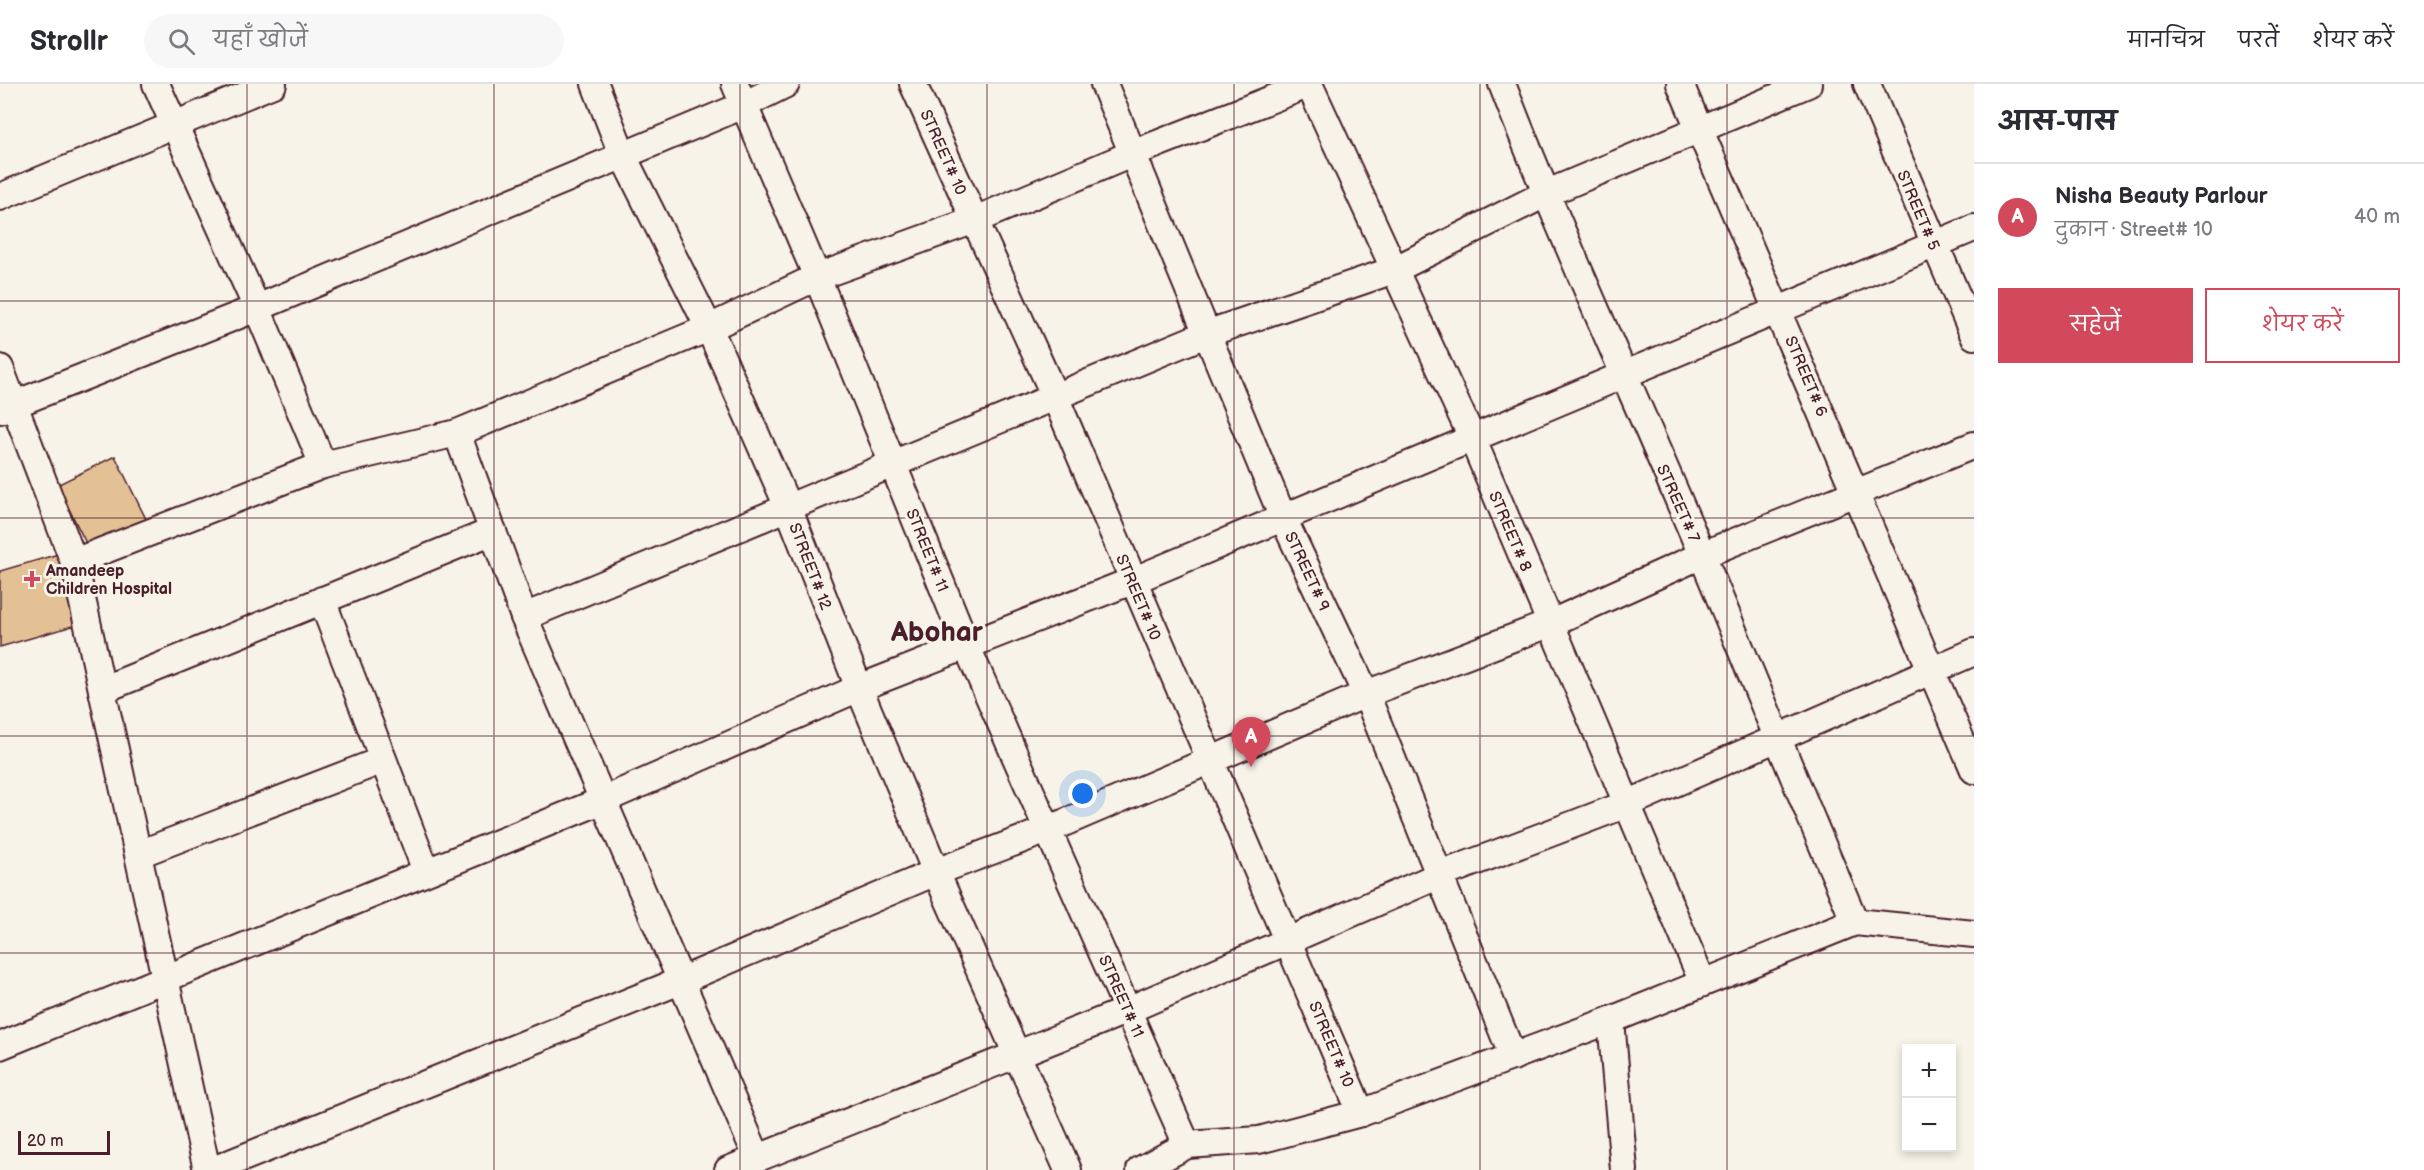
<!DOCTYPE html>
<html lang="hi">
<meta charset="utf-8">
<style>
:root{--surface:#fff;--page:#f7f7f7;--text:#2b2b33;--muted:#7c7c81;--line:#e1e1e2;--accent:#d1495b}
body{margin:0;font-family:"Balsamiq Sans","Playpen Sans Deva",sans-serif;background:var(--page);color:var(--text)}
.controls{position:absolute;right:18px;bottom:18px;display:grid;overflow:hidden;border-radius:0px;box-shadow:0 3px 9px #0003}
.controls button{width:54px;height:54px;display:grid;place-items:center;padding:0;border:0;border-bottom:2px solid var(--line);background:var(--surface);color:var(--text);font:30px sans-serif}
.scale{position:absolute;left:18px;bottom:15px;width:92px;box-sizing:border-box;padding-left:6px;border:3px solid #4a1f2b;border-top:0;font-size:16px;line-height:21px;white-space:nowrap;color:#4a1f2b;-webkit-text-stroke:4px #f7f3e8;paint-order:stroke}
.you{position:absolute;left:1083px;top:710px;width:21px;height:21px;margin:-15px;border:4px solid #fff;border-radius:50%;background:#1a73e8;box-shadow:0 0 0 9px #1a73e833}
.badge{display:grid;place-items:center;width:39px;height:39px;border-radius:50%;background:var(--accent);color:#fff;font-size:20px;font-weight:700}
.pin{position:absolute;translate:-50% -50px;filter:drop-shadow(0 2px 3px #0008)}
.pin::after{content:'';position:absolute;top:32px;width:21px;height:18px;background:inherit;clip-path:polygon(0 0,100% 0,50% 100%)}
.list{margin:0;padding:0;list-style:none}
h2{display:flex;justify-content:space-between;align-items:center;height:78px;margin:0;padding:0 24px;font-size:26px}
h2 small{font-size:20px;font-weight:400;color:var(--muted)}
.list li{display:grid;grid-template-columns:39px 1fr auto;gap:18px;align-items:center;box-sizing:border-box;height:108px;padding:0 24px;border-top:2px solid var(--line)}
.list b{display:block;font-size:22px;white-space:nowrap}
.list p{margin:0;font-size:20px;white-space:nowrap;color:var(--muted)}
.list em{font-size:20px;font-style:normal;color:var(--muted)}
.actions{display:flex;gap:12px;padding:18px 24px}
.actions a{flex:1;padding:14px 0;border:2px solid var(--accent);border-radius:0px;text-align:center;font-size:21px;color:var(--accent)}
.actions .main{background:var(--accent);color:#fff}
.icon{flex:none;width:33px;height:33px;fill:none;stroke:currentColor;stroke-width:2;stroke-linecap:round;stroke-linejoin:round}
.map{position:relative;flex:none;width:1974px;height:1086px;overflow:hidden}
header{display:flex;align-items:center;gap:36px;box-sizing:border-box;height:84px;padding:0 30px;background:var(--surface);border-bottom:2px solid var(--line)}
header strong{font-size:28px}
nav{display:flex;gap:33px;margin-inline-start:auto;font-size:21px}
.search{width:420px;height:54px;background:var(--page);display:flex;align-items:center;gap:15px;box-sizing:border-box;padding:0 21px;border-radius:33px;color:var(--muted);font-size:22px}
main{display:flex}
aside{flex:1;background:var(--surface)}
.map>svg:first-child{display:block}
.building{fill:#e4c195;stroke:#4a1f2b;stroke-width:1.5}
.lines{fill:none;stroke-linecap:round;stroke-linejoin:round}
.minor-casing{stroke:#4a1f2b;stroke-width:30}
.minor{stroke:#f7f3e8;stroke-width:26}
.grid{fill:none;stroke:#4a1f2b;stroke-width:1.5;stroke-opacity:0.55}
.poi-dot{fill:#d1495b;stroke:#f7f3e8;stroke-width:2}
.labels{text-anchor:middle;stroke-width:6;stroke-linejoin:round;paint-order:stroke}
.street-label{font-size:16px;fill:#4a1f2b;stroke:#f7f3e8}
.poi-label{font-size:16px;font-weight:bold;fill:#4a1f2b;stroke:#f7f3e8;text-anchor:start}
.town-label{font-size:28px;font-weight:bold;fill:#4a1f2b;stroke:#f7f3e8}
</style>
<header>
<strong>Strollr</strong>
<div class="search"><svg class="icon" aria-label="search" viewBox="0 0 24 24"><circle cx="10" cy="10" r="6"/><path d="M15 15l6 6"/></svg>यहाँ खोजें</div>
<nav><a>मानचित्र</a><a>परतें</a><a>शेयर करें</a></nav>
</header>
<main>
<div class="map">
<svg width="1974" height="1086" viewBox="0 0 1974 1086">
<rect width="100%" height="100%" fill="#f7f3e8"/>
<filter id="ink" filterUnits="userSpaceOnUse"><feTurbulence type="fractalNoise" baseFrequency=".0167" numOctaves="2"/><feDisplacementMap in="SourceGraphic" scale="12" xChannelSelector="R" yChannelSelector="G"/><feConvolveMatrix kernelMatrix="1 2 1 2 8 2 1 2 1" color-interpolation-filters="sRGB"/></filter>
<g filter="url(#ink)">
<g class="building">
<path d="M115,372L146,435L88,463L57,401Z"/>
<path d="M62,469L83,539L0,563V487Z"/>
</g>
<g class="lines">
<g class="minor-casing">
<g id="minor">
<path d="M156,0L257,224L323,381"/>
<path d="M595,0L622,70L709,244L788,423L859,604L936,788L1068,1086"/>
<path d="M735,0L817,193L967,563L1187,1061"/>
<path d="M913,0L1056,315L1361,1029"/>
<path d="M1104,0L1283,434L1366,610L1513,973"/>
<path d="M1309,0L1473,356L1703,899"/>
<path d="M1502,0C1564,159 1636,314 1702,471C1753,594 1803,717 1855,838"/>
<path d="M1680,0L1974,686"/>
<path d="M1867,0L1974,252"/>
<path d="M0,113L273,0"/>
<path d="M0,284L74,478L207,1086"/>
<path d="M0,326L257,224L744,21L786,0"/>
<path d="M457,349L709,244L817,193L975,136L1134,69L1310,0"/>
<path d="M74,478L323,381L457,349L524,533L757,1073"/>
<path d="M322,516L426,787"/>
<path d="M524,533L1206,250L1394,186L1545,110L1808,0"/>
<path d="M102,606L493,447"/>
<path d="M139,770L383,676"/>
<path d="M1611,936L1624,1086"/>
<path d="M0,962L601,717L859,604L1132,497L1974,144"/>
<path d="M213,1086L680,897L936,788L1047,746L1366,610L1549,540L1702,471L1974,361"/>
<path d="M728,1086L1128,926L1440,791L1627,720L1974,568"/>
<path d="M1140,1086L1187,1061L1259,1056L1361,1029L1611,936L1855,838L1974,850"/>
</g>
</g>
<use href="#minor" class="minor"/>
</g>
</g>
<path class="grid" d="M247,0V1086M494,0V1086M740,0V1086M987,0V1086M1234,0V1086M1480,0V1086M1727,0V1086M0,217H1974M0,434H1974M0,652H1974M0,869H1974"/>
<path class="poi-dot" d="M29 486h6v6h6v6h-6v6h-6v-6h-6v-6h6z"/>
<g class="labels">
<g class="street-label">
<text transform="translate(944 68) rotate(66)" y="6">STREET# 10</text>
<text transform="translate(1919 126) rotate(67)" y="6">STREET# 5</text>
<text transform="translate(1807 292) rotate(67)" y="6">STREET# 6</text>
<text transform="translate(1679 419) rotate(66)" y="6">STREET# 7</text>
<text transform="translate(1511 447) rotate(67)" y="6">STREET# 8</text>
<text transform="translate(928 466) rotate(68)" y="6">STREET# 11</text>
<text transform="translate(811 482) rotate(69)" y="6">STREET# 12</text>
<text transform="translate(1308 487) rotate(65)" y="6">STREET# 9</text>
<text transform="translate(1139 513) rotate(67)" y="6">STREET# 10</text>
<text transform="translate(1122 912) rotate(66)" y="6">STREET# 11</text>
<text transform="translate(1332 960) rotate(67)" y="6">STREET# 10</text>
</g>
<g class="poi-label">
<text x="46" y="492">Amandeep<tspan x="46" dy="18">Children Hospital</tspan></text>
</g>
<g class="town-label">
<text x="937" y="557">Abohar</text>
</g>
</g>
</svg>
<div class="controls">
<button>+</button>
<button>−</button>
</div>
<div class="scale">20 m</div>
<div class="you"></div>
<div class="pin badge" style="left:1251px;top:683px">A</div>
</div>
<aside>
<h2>आस-पास<small></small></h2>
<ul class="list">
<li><span class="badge">A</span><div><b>Nisha Beauty Parlour</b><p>दुकान · Street# 10</p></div><em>40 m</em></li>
</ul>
<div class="actions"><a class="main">सहेजें</a><a>शेयर करें</a></div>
</aside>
</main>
